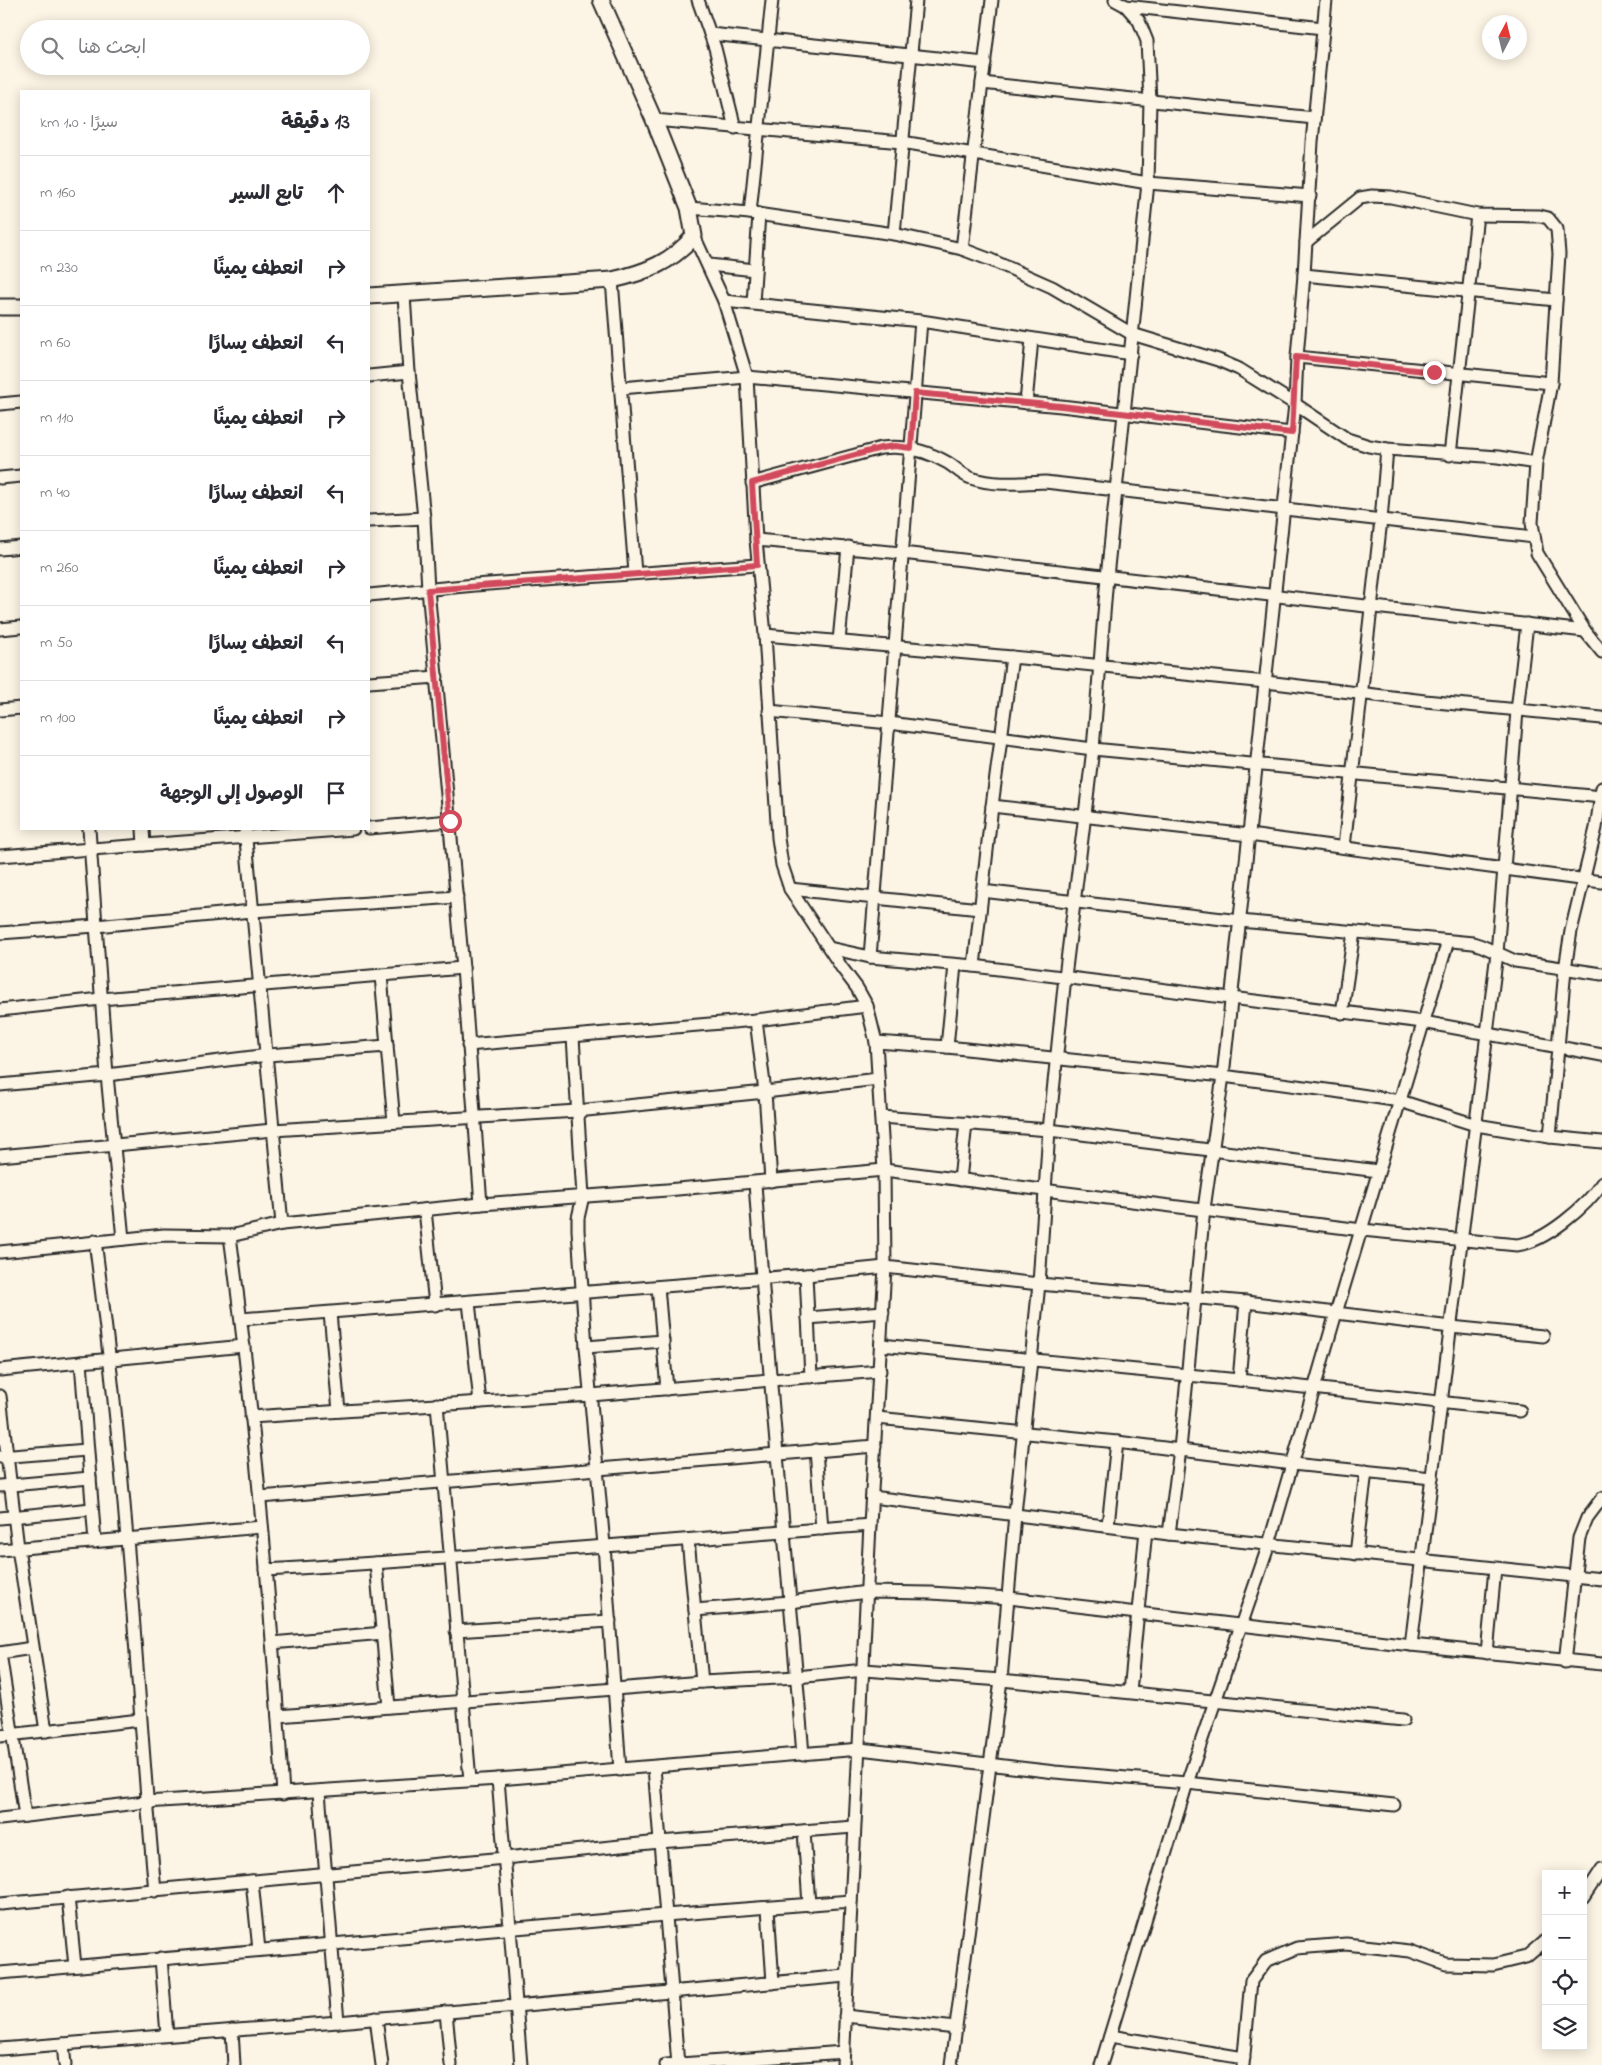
<!DOCTYPE html>
<html lang="ar">
<meta charset="utf-8">
<style>
:root{--surface:#fff;--page:#f2f2f3;--text:#2b2b33;--muted:#7c7c81;--line:#e1e1e2}
body{margin:0;font-family:"Indie Flower","Playpen Sans Arabic",sans-serif;background:var(--page);color:var(--text);direction:rtl}
.controls{position:absolute;right:15px;bottom:15px;display:grid;overflow:hidden;border-radius:0px;box-shadow:0 2px 12px #0003}
.controls button{width:45px;height:45px;display:grid;place-items:center;padding:0;border:0;border-bottom:1px solid var(--line);background:var(--surface);color:var(--text);font:25px sans-serif}
.compass{position:absolute;left:1482px;top:15px;width:45px;height:45px;border-radius:50%;background:var(--surface);box-shadow:0 2px 12px #0003;rotate:7deg}
.stop{position:absolute;width:15px;height:15px;margin:-11px;border:4px solid #d1495b;border-radius:50%;background:#fff}
.stop.end{background:#d1495b;border-color:#fff;box-shadow:0 1px 5px #0008}
.list{margin:0;padding:0;list-style:none}
h2{display:flex;justify-content:space-between;align-items:center;height:65px;margin:0;padding:0 20px;font-size:21px}
h2 small{font-size:16px;font-weight:400;color:var(--muted)}
.list li{display:grid;grid-template-columns:32px 1fr auto;gap:15px;align-items:center;box-sizing:border-box;height:75px;padding:0 20px;border-top:1px solid var(--line)}
.list b{display:block;font-size:19px;white-space:nowrap}
.list em{font-size:16px;font-style:normal;color:var(--muted)}
.icon{flex:none;width:28px;height:28px;fill:none;stroke:currentColor;stroke-width:2;stroke-linecap:round;stroke-linejoin:round}
.map{position:relative;flex:none;width:1602px;height:2065px;overflow:hidden;direction:ltr}
.search{position:absolute;background:var(--surface);box-shadow:0 2px 12px #0003;left:20px;top:20px;width:350px;height:55px;display:flex;align-items:center;gap:12px;box-sizing:border-box;padding:0 18px;border-radius:28px;color:var(--muted);font-size:19px}
.panel{position:absolute;background:var(--surface);box-shadow:0 2px 12px #0003;left:20px;top:90px;width:350px;height:740px;border-radius:0px;direction:rtl}
.map>svg:first-child{display:block}
.lines{fill:none;stroke-linecap:round;stroke-linejoin:round}
.minor-casing{stroke:#2b2b2b;stroke-width:15}
.major-casing{stroke:#2b2b2b;stroke-width:19}
.minor{stroke:#fcf5e5;stroke-width:11}
.major{stroke:#fcf5e5;stroke-width:15}
.route{stroke:#d1495b;stroke-width:6}
</style>
<div class="map">
<svg width="1602" height="2065" viewBox="0 0 1602 2065">
<rect width="100%" height="100%" fill="#fcf5e5"/>
<filter id="ink" filterUnits="userSpaceOnUse"><feTurbulence type="fractalNoise" baseFrequency=".02" numOctaves="2"/><feDisplacementMap in="SourceGraphic" scale="10" xChannelSelector="R" yChannelSelector="G"/><feConvolveMatrix kernelMatrix="1 2 1 2 8 2 1 2 1" color-interpolation-filters="sRGB"/></filter>
<g filter="url(#ink)">
<g class="lines">
<g class="minor-casing">
<g id="minor">
<path d="M698,0L715,48L735,128"/>
<path d="M1126,6L1323,28"/>
<path d="M710,34L985,63"/>
<path d="M982,83L1314,118"/>
<path d="M654,120L902,142L1148,183L1310,196"/>
<path d="M689,208L750,213L894,234L962,249L991,260L1052,287L1132,334L1218,360L1239,369L1295,404L1347,439L1369,446L1387,449L1498,457L1536,463L1532,523L1537,553L1585,631L1602,652"/>
<path d="M750,213L772,0"/>
<path d="M894,234L916,0"/>
<path d="M694,236L724,301L747,377L756,540L765,635L778,838L782,865L790,889L842,968L857,988L867,1006L876,1042L884,1170L885,1267L870,1525L843,2065"/>
<path d="M1306,242L1360,198L1372,196L1391,197L1477,215L1540,216L1548,218L1557,229L1559,254L1551,383L1536,463"/>
<path d="M962,249L992,0"/>
<path d="M709,265L755,270"/>
<path d="M1304,275L1556,300"/>
<path d="M612,280L635,573"/>
<path d="M404,295L409,372L424,518L428,589L463,968L481,1204"/>
<path d="M724,301L921,321L1131,354"/>
<path d="M753,303L759,214"/>
<path d="M1297,357L1551,383"/>
<path d="M369,376L409,372"/>
<path d="M621,388L747,377L1061,406L1292,433"/>
<path d="M1026,403L1032,339"/>
<path d="M0,404L21,402"/>
<path d="M1450,455L1477,215"/>
<path d="M0,478L21,476"/>
<path d="M752,483L881,448C904,445 928,451 948,463C956,468 962,475 971,478C993,486 1022,483 1045,482L1534,537"/>
<path d="M369,521L424,518"/>
<path d="M756,540L902,553L1585,631"/>
<path d="M0,549L21,547"/>
<path d="M369,595L475,585L757,565"/>
<path d="M0,629L21,627"/>
<path d="M765,635L1012,657"/>
<path d="M839,641L848,547"/>
<path d="M369,682L437,677"/>
<path d="M0,710L21,708"/>
<path d="M769,711L889,723L1093,749L1602,797"/>
<path d="M1602,718L1425,701L1266,682L1012,657L992,806L974,966L1423,1022L1602,1055"/>
<path d="M992,806L1249,835L1602,882"/>
<path d="M369,828L450,821"/>
<path d="M89,829L107,1075L123,1239"/>
<path d="M143,829L144,845"/>
<path d="M245,829L282,1224"/>
<path d="M1344,847L1381,520L1387,449"/>
<path d="M0,856L353,829"/>
<path d="M790,889L980,909"/>
<path d="M982,891L1240,921L1473,943L1482,946L1515,961L1602,974"/>
<path d="M0,933L96,926L252,911L457,897"/>
<path d="M829,948L870,957L974,966"/>
<path d="M870,957L921,321"/>
<path d="M381,975L387,1046"/>
<path d="M0,1010L101,999L463,968"/>
<path d="M1342,1013L1354,932"/>
<path d="M756,1020L765,1092L771,1181"/>
<path d="M573,1037L583,1196L578,1218V1230L586,1347L604,1545L620,1770"/>
<path d="M876,1042L947,1047L1223,1076L1334,1091L1400,1101L1476,1125L1550,1137L1602,1142"/>
<path d="M468,1045L756,1020L867,1006"/>
<path d="M947,1047L955,965"/>
<path d="M0,1085L107,1075L268,1055L387,1046L394,1122"/>
<path d="M881,1117L1049,1130L1378,1171"/>
<path d="M1550,1137L1565,969L1571,931L1596,828L1602,788"/>
<path d="M0,1156L273,1130L577,1111L765,1092L878,1079"/>
<path d="M960,1180L966,1123"/>
<path d="M755,1183C768,1374 788,1564 803,1755"/>
<path d="M425,1210L435,1305"/>
<path d="M230,1236C255,1421 271,1608 283,1794"/>
<path d="M95,1241C108,1340 119,1440 127,1539C137,1656 144,1774 155,1891"/>
<path d="M0,1252L164,1235L230,1236L282,1224L481,1204L667,1190L884,1170L1362,1230L1517,1245C1545,1242 1587,1206 1602,1183"/>
<path d="M806,1275L811,1377"/>
<path d="M658,1287L667,1389"/>
<path d="M469,1302L480,1402"/>
<path d="M330,1313L339,1411"/>
<path d="M808,1318L883,1312"/>
<path d="M241,1319L806,1275L885,1267L1039,1284L1246,1302L1451,1327L1543,1336"/>
<path d="M881,1345L1239,1380L1520,1411"/>
<path d="M586,1347L663,1341"/>
<path d="M81,1362L95,1542"/>
<path d="M0,1370L244,1346"/>
<path d="M1239,1380L1246,1302"/>
<path d="M0,1396L18,1548L46,1731"/>
<path d="M437,1404L470,1780"/>
<path d="M251,1417L591,1395L880,1371"/>
<path d="M877,1418L1117,1442L1292,1464L1432,1478"/>
<path d="M816,1450L822,1529"/>
<path d="M0,1457L87,1450"/>
<path d="M0,1486L90,1478"/>
<path d="M260,1497L875,1446"/>
<path d="M872,1497L1169,1534L1602,1579"/>
<path d="M0,1518L92,1509"/>
<path d="M1108,1525L1117,1442"/>
<path d="M1169,1534L1180,1449L1204,1209L1223,1076L1295,404L1297,357L1304,275L1312,142L1326,0"/>
<path d="M688,1540L702,1682"/>
<path d="M0,1550L262,1527"/>
<path d="M1356,1554L1366,1471"/>
<path d="M376,1563L389,1707"/>
<path d="M266,1570C468,1558 669,1541 870,1525"/>
<path d="M695,1610L790,1602L867,1592L931,1593L1009,1598L1411,1645L1602,1664"/>
<path d="M456,1631L610,1621"/>
<path d="M272,1643L383,1633"/>
<path d="M1411,1645L1497,953L1517,711L1527,624"/>
<path d="M0,1653L25,1816"/>
<path d="M0,1653L32,1648"/>
<path d="M1487,1653L1495,1569"/>
<path d="M1565,1662L1579,1538L1587,1518L1602,1498"/>
<path d="M1130,1692L1146,1530"/>
<path d="M278,1716L702,1682L797,1677L864,1670L1001,1680L1403,1720"/>
<path d="M0,1736L140,1720"/>
<path d="M654,1767L678,2065"/>
<path d="M498,1779L521,2065"/>
<path d="M319,1792L338,2022"/>
<path d="M0,1819L146,1802L498,1779L860,1749L1055,1772L1187,1783L1394,1805"/>
<path d="M804,1831L809,1905"/>
<path d="M252,1881L259,1950"/>
<path d="M68,1897L75,1966"/>
<path d="M1583,1898L1602,1869"/>
<path d="M0,1904L505,1858L659,1842L854,1827"/>
<path d="M768,1908L773,1983"/>
<path d="M161,1958L167,2035"/>
<path d="M0,1973L665,1915L851,1901"/>
<path d="M446,2012L451,2065"/>
<path d="M845,2016L956,2028"/>
<path d="M376,2018L382,2065"/>
<path d="M232,2030L234,2065"/>
<path d="M1110,2036L1244,2058"/>
<path d="M63,2044L65,2065"/>
<path d="M0,2049L338,2022L846,1976"/>
<path d="M666,2065L844,2052"/>
<path d="M951,2065L1001,1680L1015,1514L1039,1284L1049,1130L1065,977L1093,749L1107,577L1148,183L1150,101L1147,41L1139,21L1126,6L1115,0"/>
<path d="M1101,2065L1187,1783L1269,1544L1336,1313L1448,941"/>
<path d="M1243,2065L1251,1981L1266,1961L1297,1948L1346,1944L1410,1951L1446,1964L1493,1965L1526,1957L1546,1940"/>
</g>
</g>
<g class="major-casing">
<g id="major">
<path d="M369,296L612,280C644,273 673,262 694,236L689,208L654,120L601,0"/>
<path d="M0,307H21"/>
</g>
</g>
<use href="#minor" class="minor"/>
<use href="#major" class="major"/>
</g>
</g>
<g class="lines" filter="url(#ink)">
<path class="route" d="M450,821L428,590L757,565L752,483L881,448L895,446L911,448L915,393L1061,406L1292,433L1296,357L1434,372"/>
</g>
</svg>
<div class="controls">
<button>+</button>
<button>−</button>
<button><svg class="icon" aria-label="locate" viewBox="0 0 24 24"><circle cx="12" cy="12" r="6"/><path d="M12 2v4M12 18v4M2 12h4M18 12h4"/></svg></button>
<button><svg class="icon" aria-label="layers" viewBox="0 0 24 24"><path d="M12 4l9 5-9 5-9-5zM3 14l9 5 9-5"/></svg></button>
</div>
<svg class="compass" viewBox="-18 -18 36 36"><path d="M0-13l5 13h-10z" fill="#e53935"/><path d="M0 13l5-13h-10z" fill="#7c7c81"/></svg>
<div class="stop" style="left:450px;top:821px"></div>
<div class="stop end" style="left:1434px;top:372px"></div>
<div class="search"><svg class="icon" aria-label="search" viewBox="0 0 24 24"><circle cx="10" cy="10" r="6"/><path d="M15 15l6 6"/></svg>ابحث هنا</div>
<section class="panel">
<h2>13 دقيقة<small>سيرًا · 1.0 km</small></h2>
<ul class="list">
<li><svg class="icon" aria-label="ahead" viewBox="0 0 24 24"><path d="M12 20V5M6 11l6-6 6 6"/></svg><div><b>تابع السير</b></div><em>160 m</em></li>
<li><svg class="icon" aria-label="right" viewBox="0 0 24 24"><path d="M7 20v-9h11M14 6l5 5-5 5"/></svg><div><b>انعطف يمينًا</b></div><em>230 m</em></li>
<li><svg class="icon" aria-label="left" viewBox="0 0 24 24"><path d="M17 20v-9H6M10 6l-5 5 5 5"/></svg><div><b>انعطف يسارًا</b></div><em>60 m</em></li>
<li><svg class="icon" aria-label="right" viewBox="0 0 24 24"><path d="M7 20v-9h11M14 6l5 5-5 5"/></svg><div><b>انعطف يمينًا</b></div><em>110 m</em></li>
<li><svg class="icon" aria-label="left" viewBox="0 0 24 24"><path d="M17 20v-9H6M10 6l-5 5 5 5"/></svg><div><b>انعطف يسارًا</b></div><em>40 m</em></li>
<li><svg class="icon" aria-label="right" viewBox="0 0 24 24"><path d="M7 20v-9h11M14 6l5 5-5 5"/></svg><div><b>انعطف يمينًا</b></div><em>260 m</em></li>
<li><svg class="icon" aria-label="left" viewBox="0 0 24 24"><path d="M17 20v-9H6M10 6l-5 5 5 5"/></svg><div><b>انعطف يسارًا</b></div><em>50 m</em></li>
<li><svg class="icon" aria-label="right" viewBox="0 0 24 24"><path d="M7 20v-9h11M14 6l5 5-5 5"/></svg><div><b>انعطف يمينًا</b></div><em>100 m</em></li>
<li><svg class="icon" aria-label="arrive" viewBox="0 0 24 24"><path d="M6 21V4h12l-3 4 3 4H6"/></svg><div><b>الوصول إلى الوجهة</b></div></li>
</ul>
</section>
</div>
